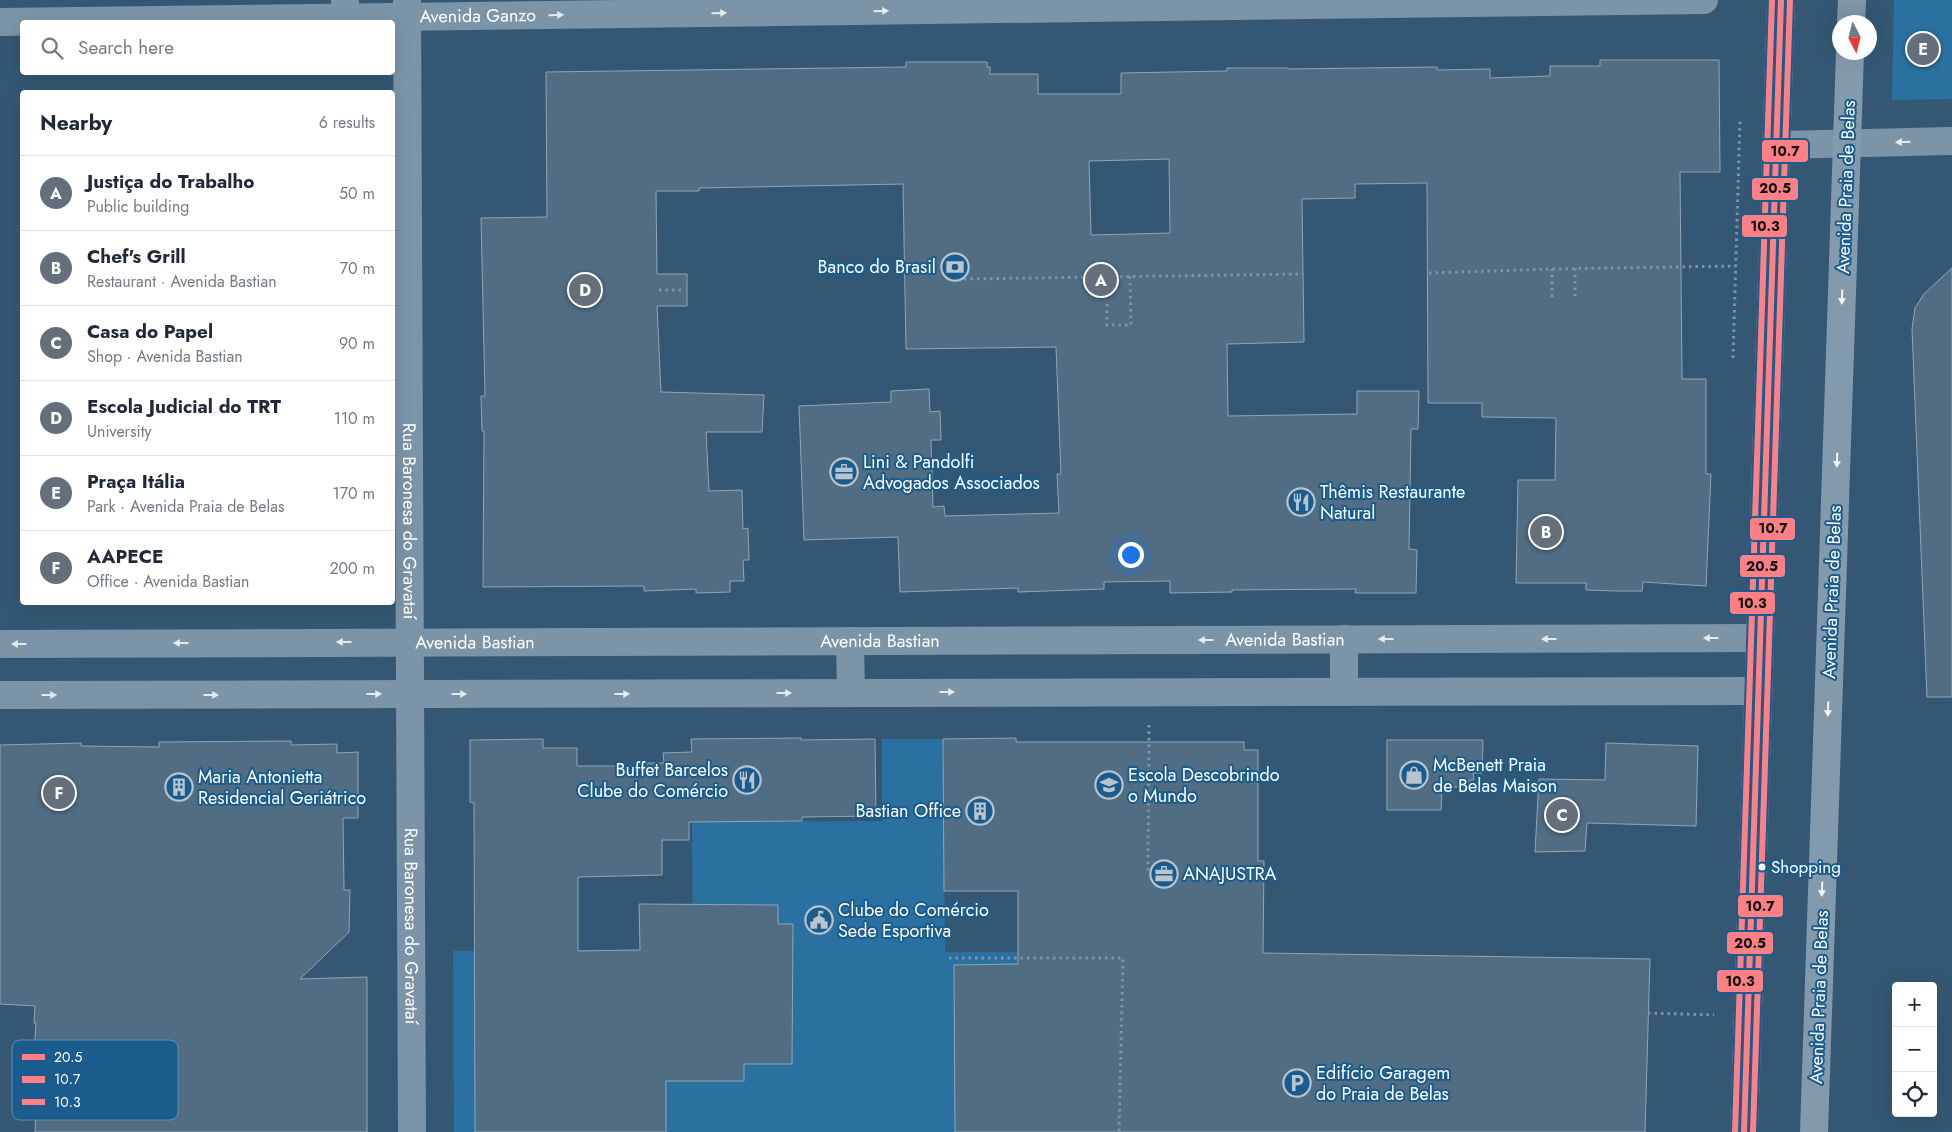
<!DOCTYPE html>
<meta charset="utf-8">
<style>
:root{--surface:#fff;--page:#f6f6f7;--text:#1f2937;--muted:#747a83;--line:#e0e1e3;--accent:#646f7b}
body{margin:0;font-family:Jost,sans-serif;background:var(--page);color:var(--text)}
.controls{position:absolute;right:15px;bottom:15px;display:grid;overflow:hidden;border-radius:5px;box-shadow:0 5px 20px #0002}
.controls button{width:45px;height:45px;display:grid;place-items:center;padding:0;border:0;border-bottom:1px solid var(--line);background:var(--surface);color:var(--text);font:25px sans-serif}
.compass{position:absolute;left:1832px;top:15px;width:45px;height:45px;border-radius:50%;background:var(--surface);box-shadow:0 5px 20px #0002;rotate:173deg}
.you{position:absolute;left:1130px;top:554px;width:18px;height:18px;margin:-12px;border:4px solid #fff;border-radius:50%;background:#1a73e8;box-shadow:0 0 0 8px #1a73e833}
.badge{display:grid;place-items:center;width:32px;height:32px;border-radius:50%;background:var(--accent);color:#fff;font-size:16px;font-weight:700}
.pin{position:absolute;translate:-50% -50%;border:2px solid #fff;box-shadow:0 1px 5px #0006}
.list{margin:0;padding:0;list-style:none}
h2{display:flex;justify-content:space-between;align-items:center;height:65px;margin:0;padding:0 20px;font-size:21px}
h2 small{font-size:16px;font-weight:400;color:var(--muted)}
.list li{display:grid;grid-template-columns:32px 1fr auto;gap:15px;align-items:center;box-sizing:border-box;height:75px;padding:0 20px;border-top:1px solid var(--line)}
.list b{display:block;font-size:19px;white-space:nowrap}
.list p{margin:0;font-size:16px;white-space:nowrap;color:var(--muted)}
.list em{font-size:16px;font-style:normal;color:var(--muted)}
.icon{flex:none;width:28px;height:28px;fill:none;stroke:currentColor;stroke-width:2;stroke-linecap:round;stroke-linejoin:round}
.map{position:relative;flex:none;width:1952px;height:1132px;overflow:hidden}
.search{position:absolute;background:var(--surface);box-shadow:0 5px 20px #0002;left:20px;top:20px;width:375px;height:55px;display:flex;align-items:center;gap:12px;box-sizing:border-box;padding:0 18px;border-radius:5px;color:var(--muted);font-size:19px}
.panel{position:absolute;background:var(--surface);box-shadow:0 5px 20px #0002;left:20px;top:90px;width:375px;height:515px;border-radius:5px}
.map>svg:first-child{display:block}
.green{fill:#2a71a2}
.building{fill:#506d83;stroke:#90a5b5;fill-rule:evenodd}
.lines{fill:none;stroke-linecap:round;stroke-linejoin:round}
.path{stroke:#7b94a7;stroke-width:3;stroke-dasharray:2.5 4;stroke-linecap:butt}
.minor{stroke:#7b94a7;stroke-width:28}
.tertiary{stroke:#7b94a7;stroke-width:28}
.secondary{stroke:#839aac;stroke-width:28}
.bus-1-casing{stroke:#1a5c8d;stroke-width:10}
.bus-2-casing{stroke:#1a5c8d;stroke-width:10}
.bus-3-casing{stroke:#1a5c8d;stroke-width:10}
.bus-1{stroke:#ff8084;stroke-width:6}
.bus-2{stroke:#ff8084;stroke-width:6}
.bus-3{stroke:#ff8084;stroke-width:6}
.oneway{fill:#e5eaed}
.oneway2{fill:#f3f5f7}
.bus-dot{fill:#fff;stroke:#1a5c8d;stroke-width:2}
.labels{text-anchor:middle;stroke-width:4;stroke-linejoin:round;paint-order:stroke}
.bus-label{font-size:17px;fill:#fff;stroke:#1a5c8d;text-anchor:start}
.street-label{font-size:18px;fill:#fff;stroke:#1a5c8d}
.poi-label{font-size:18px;fill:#fff;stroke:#1a5c8d;text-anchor:start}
.key{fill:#1a5c8d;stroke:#5f8daf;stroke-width:1}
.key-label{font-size:14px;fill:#fff}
.line-badge{stroke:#1a5c8d;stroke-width:2}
.pale-badge-label{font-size:14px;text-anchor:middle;font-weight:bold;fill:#111}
</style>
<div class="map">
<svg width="1952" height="1132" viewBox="0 0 1952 1132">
<rect width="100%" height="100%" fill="#345873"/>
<g class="green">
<path d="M1894,0H1952V99L1892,100Z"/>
<path d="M882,739H943L945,952H1080L1101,1132H454L453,951L693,949L692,822L882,821Z"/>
</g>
<g class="building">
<path d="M1600,60H1719L1720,172H1680L1682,379H1706V474H1711L1706,586L1643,582L1642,591H1616L1586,590V583H1516L1518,480H1555L1556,418L1482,417V403H1428L1427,183L1355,184V198L1302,199L1304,342L1227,344L1228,416L1357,414V391H1419L1418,429H1411L1409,549L1417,550L1416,593H1355L1356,589L1232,590V592L1170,593V581L1104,582V589L1018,592V588L900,592L898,537L804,540L799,406L891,402V391L929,389L930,412L940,411L941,440H931L933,507L944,506L945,516L1059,513L1057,474H1061L1056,347L906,349L903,184L699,188V191H656L657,274H687V306H657L661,392L764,395L762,432H706L709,491L742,490L743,529L748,528L749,560H743L744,581H730V592L696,593V589L644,591V586L483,587L484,431H482L481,396H485L481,218L547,217L546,72L906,67V62H987V67H990V74H1038V94H1121V73L1227,71V68H1288V69L1437,67V70L1490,69V78L1550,76V66H1600ZM1169,159L1170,233L1091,235L1089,161Z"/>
<path d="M1952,268V697H1927L1912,329L1915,308L1924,294Z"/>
<path d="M801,738V740L875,739L876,816L802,817V821L689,822V840H662V875L578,877V951L640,950L639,904L778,905V924H793L792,1064H744V1081H666V1132H475L474,803L470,802V740L543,739V748H577V766H642V763H664L663,753L692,752L691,739Z"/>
<path d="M1016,738V742H1244V750H1258V861H1264L1263,953L1650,959L1645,1132H955L954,965L1018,964V891H944L943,739Z"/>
<path d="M1387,740H1483L1482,773H1473L1474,780H1469V787H1442L1441,810H1387Z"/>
<path d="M291,741V745L337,744V753L358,752V818H343L344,890H350L349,932L300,979L367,977V1132H35L37,1086H32L36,1023H34L35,1006L0,1004V745L81,743V746L159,747V742Z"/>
<path d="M1606,743L1698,746L1696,826L1587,823L1585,851L1535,852L1539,779L1605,780Z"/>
</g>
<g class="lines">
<g class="path">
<path d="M1575,268V296"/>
<path d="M1429,273L1552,269L1736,266"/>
<path d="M964,279L1303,274"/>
<path d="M659,290H684"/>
<path d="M1552,297V269"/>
<path d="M1107,304V325H1131L1130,276"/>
<path d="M1733,358L1740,119"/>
<path d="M1149,725L1148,871L1164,874"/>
<path d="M949,958H1123L1119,1132"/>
<path d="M1648,1013L1714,1015"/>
</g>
<g class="minor">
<path id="s1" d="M407,0L412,1132"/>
<path d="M345,18V0"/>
<path d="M850,641L851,693"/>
<path id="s2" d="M0,644L1760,638"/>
<path d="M1344,691V639"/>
<path d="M0,695L1757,691"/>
</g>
<g class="tertiary">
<path id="s3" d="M0,22L1704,0"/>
<path d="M1776,145L1952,141"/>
</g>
<g class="secondary">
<path d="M1851,22L1852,0"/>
<path d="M1744,1132L1781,0"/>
<path d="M1814,1132L1850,52"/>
</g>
<g class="bus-1-casing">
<path id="bus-1" d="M1744,1132L1781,0"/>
</g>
<g class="bus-2-casing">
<path id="bus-2" d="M1753,1132L1790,0"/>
</g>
<g class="bus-3-casing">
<path id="bus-3" d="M1735,1132L1772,0"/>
</g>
<use href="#bus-1" class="bus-1"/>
<use href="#bus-2" class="bus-2"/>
<use href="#bus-3" class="bus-3"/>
</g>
<defs><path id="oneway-solid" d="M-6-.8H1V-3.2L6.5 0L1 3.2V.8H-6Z" transform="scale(1.25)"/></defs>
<g class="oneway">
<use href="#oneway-solid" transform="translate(881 11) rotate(-1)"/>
<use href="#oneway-solid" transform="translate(719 13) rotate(-1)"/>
<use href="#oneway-solid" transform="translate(556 15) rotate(-1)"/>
<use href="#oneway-solid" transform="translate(1903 142) rotate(179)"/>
<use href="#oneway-solid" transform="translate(1711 638) rotate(-180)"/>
<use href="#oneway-solid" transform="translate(1386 639) rotate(180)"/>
<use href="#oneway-solid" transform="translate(1549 639) rotate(180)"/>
<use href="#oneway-solid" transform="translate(1206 640) rotate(180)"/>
<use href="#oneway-solid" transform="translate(344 642) rotate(180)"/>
<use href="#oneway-solid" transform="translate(181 643) rotate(180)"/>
<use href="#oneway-solid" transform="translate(19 644) rotate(180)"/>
<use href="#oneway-solid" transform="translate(947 692)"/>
<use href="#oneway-solid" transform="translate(784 693)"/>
<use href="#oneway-solid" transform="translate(374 694)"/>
<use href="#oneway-solid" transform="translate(459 694)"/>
<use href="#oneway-solid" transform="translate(622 694)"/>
<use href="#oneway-solid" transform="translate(49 695)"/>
<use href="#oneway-solid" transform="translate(211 695)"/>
</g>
<g class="oneway2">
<use href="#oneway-solid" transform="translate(1842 297) rotate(92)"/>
<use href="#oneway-solid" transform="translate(1837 460) rotate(92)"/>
<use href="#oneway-solid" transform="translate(1828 709) rotate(92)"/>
<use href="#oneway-solid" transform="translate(1822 889) rotate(92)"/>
</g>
<defs>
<g id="bank-ring" transform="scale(1.4375)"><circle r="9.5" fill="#1a5c8d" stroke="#b8c5ce" stroke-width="1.5"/><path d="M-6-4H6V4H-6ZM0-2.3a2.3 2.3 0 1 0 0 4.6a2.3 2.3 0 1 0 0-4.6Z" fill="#b8c5ce"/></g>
<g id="office-ring" transform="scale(1.4375)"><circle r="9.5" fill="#1a5c8d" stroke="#b8c5ce" stroke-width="1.5"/><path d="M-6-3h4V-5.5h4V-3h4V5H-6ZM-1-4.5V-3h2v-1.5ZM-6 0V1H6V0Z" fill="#b8c5ce"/></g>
<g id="restaurant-ring" transform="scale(1.4375)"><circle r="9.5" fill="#1a5c8d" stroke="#b8c5ce" stroke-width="1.5"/><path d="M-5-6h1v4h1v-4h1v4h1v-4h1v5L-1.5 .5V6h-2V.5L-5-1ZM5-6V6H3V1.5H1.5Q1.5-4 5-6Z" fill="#b8c5ce"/></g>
<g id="shop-ring" transform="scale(1.4375)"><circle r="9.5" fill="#1a5c8d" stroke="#b8c5ce" stroke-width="1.5"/><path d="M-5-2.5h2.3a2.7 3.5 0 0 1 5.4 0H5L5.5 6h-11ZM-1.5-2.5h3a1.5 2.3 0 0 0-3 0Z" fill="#b8c5ce"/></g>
<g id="school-ring" transform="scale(1.4375)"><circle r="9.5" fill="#1a5c8d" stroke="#b8c5ce" stroke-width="1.5"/><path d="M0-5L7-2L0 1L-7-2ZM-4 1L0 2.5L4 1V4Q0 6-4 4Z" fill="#b8c5ce"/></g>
<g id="building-ring" transform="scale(1.4375)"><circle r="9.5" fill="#1a5c8d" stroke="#b8c5ce" stroke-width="1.5"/><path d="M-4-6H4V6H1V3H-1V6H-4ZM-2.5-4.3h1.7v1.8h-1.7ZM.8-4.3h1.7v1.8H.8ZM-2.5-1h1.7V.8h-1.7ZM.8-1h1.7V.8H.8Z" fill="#b8c5ce"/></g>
<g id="civic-ring" transform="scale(1.4375)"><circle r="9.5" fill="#1a5c8d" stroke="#b8c5ce" stroke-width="1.5"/><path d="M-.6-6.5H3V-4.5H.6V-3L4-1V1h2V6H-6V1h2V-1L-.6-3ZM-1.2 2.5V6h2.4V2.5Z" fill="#b8c5ce"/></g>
<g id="parking-ring" transform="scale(1.4375)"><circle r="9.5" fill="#1a5c8d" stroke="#b8c5ce" stroke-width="1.5"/><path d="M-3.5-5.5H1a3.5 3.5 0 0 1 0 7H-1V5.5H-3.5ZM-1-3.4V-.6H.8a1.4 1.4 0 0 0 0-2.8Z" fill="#b8c5ce"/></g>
</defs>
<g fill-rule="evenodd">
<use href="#bank-ring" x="955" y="267"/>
<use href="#office-ring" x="844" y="472"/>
<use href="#restaurant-ring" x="1301" y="502"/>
<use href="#shop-ring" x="1414" y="775"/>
<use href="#restaurant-ring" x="747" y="780"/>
<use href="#school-ring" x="1109" y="785"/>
<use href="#building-ring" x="179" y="787"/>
<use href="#building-ring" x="980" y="811"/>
<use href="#office-ring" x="1164" y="874"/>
<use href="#civic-ring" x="819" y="920"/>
<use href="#parking-ring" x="1297" y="1083"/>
</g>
<circle class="bus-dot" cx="1762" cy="867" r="4.5"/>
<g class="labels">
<g class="bus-label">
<text x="1771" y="873">Shopping</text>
</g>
<g class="street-label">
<text dy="6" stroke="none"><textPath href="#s3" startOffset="478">Avenida Ganzo</textPath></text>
<text transform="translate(1846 187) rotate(-88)" y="6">Avenida Praia de Belas</text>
<text dy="6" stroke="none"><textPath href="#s1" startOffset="521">Rua Baronesa do Gravataí</textPath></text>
<text transform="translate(1832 592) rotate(-88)" y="6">Avenida Praia de Belas</text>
<text dy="6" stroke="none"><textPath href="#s2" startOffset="1285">Avenida Bastian</textPath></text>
<text dy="6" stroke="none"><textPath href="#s2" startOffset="880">Avenida Bastian</textPath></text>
<text dy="6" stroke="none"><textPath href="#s2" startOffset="475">Avenida Bastian</textPath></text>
<text dy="6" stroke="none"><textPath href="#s1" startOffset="926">Rua Baronesa do Gravataí</textPath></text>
<text transform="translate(1819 997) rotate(-88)" y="6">Avenida Praia de Belas</text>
</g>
<g class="poi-label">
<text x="936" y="273" text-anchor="end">Banco do Brasil</text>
<text x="863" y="468">Lini &amp; Pandolfi<tspan x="863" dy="21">Advogados Associados</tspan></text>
<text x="1320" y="498">Thêmis Restaurante<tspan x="1320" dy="21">Natural</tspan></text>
<text x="1433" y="771">McBenett Praia<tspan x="1433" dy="21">de Belas Maison</tspan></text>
<text x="728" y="776" text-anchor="end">Buffet Barcelos<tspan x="728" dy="21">Clube do Comércio</tspan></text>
<text x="1128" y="781">Escola Descobrindo<tspan x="1128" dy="21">o Mundo</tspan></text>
<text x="198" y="783">Maria Antonietta<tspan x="198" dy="21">Residencial Geriátrico</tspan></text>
<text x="961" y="817" text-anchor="end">Bastian Office</text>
<text x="1183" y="880">ANAJUSTRA</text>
<text x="838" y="916">Clube do Comércio<tspan x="838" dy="21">Sede Esportiva</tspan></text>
<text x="1316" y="1079">Edifício Garagem<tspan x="1316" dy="21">do Praia de Belas</tspan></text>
</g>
</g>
<rect x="12" y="1040" width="166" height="80" rx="8" class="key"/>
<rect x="22" y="1054" width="23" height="6" fill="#ff8084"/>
<rect x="22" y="1076" width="23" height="7" fill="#ff8084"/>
<rect x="22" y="1099" width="23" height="6" fill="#ff8084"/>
<g class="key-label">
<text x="54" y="1062">20.5</text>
<text x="54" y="1084">10.7</text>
<text x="54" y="1107">10.3</text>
</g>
<g class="line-badge">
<rect x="1761" y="139" width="48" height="24" rx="5" fill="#ff8084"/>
<rect x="1751" y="177" width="48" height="24" rx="5" fill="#ff8084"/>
<rect x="1741" y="214" width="47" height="24" rx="5" fill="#ff8084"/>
<rect x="1749" y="517" width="47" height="24" rx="5" fill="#ff8084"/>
<rect x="1739" y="554" width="47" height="24" rx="5" fill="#ff8084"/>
<rect x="1729" y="591" width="47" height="24" rx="5" fill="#ff8084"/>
<rect x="1737" y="894" width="47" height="24" rx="5" fill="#ff8084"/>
<rect x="1726" y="931" width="48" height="24" rx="5" fill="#ff8084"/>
<rect x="1716" y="969" width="48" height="24" rx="5" fill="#ff8084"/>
</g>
<g class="pale-badge-label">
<text x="1785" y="156">10.7</text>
<text x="1775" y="193">20.5</text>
<text x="1765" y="231">10.3</text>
<text x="1773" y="533">10.7</text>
<text x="1762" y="571">20.5</text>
<text x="1752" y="608">10.3</text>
<text x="1760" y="911">10.7</text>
<text x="1750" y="948">20.5</text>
<text x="1740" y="986">10.3</text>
</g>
</svg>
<div class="controls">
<button>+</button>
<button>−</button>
<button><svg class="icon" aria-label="locate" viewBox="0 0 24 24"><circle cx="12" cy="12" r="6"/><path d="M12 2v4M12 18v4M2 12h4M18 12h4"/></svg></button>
</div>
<svg class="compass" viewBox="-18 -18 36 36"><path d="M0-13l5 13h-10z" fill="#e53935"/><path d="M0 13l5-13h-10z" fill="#747a83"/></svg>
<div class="you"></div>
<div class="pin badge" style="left:1101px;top:280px">A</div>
<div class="pin badge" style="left:1546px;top:532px">B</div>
<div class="pin badge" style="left:1562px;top:815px">C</div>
<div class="pin badge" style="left:585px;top:290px">D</div>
<div class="pin badge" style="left:1923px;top:49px">E</div>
<div class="pin badge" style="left:59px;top:793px">F</div>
<div class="search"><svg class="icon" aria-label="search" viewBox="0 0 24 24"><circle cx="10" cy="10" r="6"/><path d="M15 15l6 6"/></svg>Search here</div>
<section class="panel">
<h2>Nearby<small>6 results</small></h2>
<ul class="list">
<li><span class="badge">A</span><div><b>Justiça do Trabalho</b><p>Public building</p></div><em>50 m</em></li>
<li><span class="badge">B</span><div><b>Chef's Grill</b><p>Restaurant · Avenida Bastian</p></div><em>70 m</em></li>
<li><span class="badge">C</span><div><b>Casa do Papel</b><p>Shop · Avenida Bastian</p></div><em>90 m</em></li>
<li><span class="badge">D</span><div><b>Escola Judicial do TRT</b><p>University</p></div><em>110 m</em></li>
<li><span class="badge">E</span><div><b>Praça Itália</b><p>Park · Avenida Praia de Belas</p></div><em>170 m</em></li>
<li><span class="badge">F</span><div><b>AAPECE</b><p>Office · Avenida Bastian</p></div><em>200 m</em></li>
</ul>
</section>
</div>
